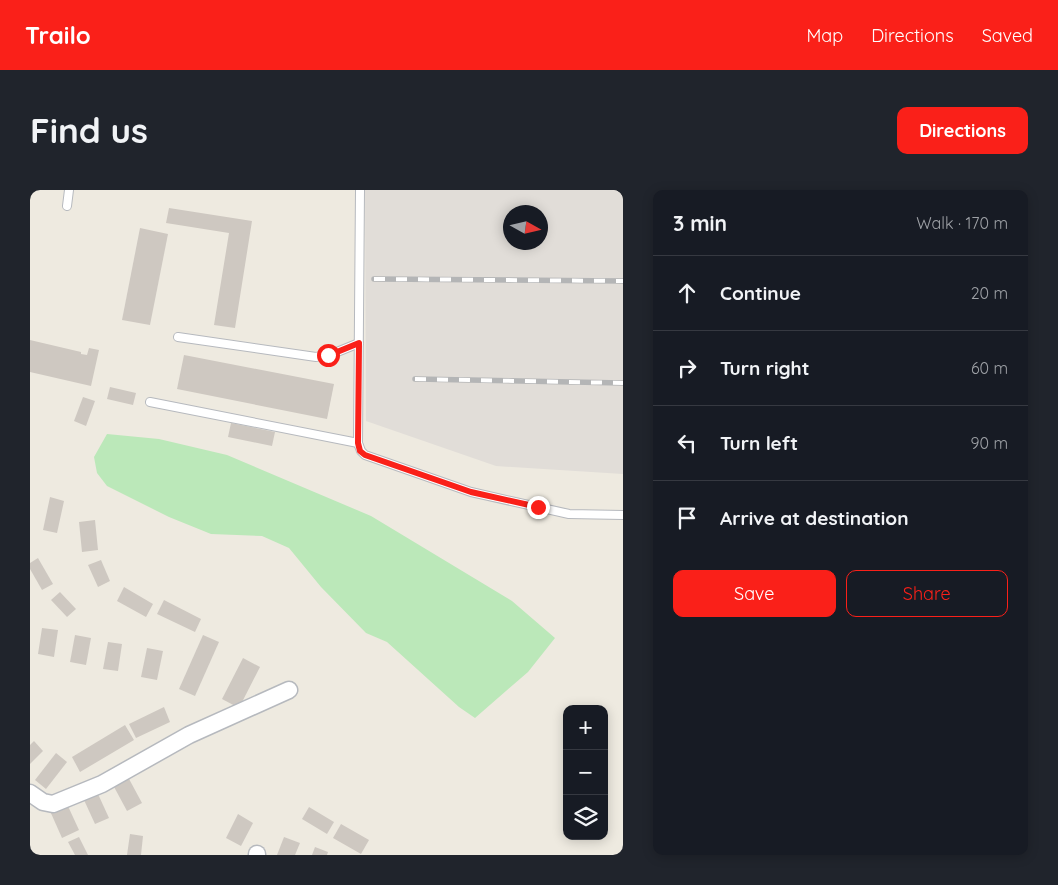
<!DOCTYPE html>
<meta charset="utf-8">
<style>
:root{--surface:#171b24;--page:#20242c;--text:#f1f3f6;--muted:#9ea1a6;--line:#363941;--accent:#fa2019}
body{margin:0;font-family:Quicksand,sans-serif;background:var(--page);color:var(--text)}
.controls{position:absolute;right:15px;bottom:15px;display:grid;overflow:hidden;border-radius:10px;box-shadow:0 2px 12px #0003}
.controls button{width:45px;height:45px;display:grid;place-items:center;padding:0;border:0;border-bottom:1px solid var(--line);background:var(--surface);color:var(--text);font:25px sans-serif}
.compass{position:absolute;left:473px;top:15px;width:45px;height:45px;border-radius:50%;background:var(--surface);box-shadow:0 2px 12px #0003;rotate:98deg}
.stop{position:absolute;width:15px;height:15px;margin:-11px;border:4px solid #fa2019;border-radius:50%;background:#fff}
.stop.end{background:#fa2019;border-color:#fff;box-shadow:0 1px 5px #0008}
.list{margin:0;padding:0;list-style:none}
h2{display:flex;justify-content:space-between;align-items:center;height:65px;margin:0;padding:0 20px;font-size:21px}
h2 small{font-size:16px;font-weight:400;color:var(--muted)}
.list li{display:grid;grid-template-columns:32px 1fr auto;gap:15px;align-items:center;box-sizing:border-box;height:75px;padding:0 20px;border-top:1px solid var(--line)}
.list b{display:block;font-size:19px;white-space:nowrap}
.list em{font-size:16px;font-style:normal;color:var(--muted)}
.actions{display:flex;gap:10px;padding:15px 20px}
.actions a{flex:1;padding:11px 0;border:1px solid var(--accent);border-radius:10px;text-align:center;font-size:18px;color:var(--accent)}
.actions .main{background:var(--accent);color:#fff}
.icon{flex:none;width:28px;height:28px;fill:none;stroke:currentColor;stroke-width:2;stroke-linecap:round;stroke-linejoin:round}
.map{position:relative;flex:none;width:593px;height:665px;overflow:hidden;border-radius:10px}
header{display:flex;align-items:center;gap:30px;box-sizing:border-box;height:70px;padding:0 25px;background:var(--accent);color:#fff}
header strong{font-size:24px}
nav{display:flex;gap:28px;margin-inline-start:auto;font-size:18px}
.intro{display:flex;align-items:center;justify-content:space-between;box-sizing:border-box;height:120px;padding:0 30px}
h1{margin:0;font-size:35px}
.button{padding:12px 22px;border-radius:10px;background:var(--accent);color:#fff;font-size:18px;font-weight:700}
main{display:flex;gap:30px;padding:0 30px}
aside{flex:1;background:var(--surface);border-radius:10px;box-shadow:0 2px 12px #0003}
.map>svg:first-child{display:block}
.industrial{fill:#e1ddd8;fill-rule:evenodd}
.green{fill:#bbe8b9}
.building{fill:#cec8c1}
.lines{fill:none;stroke-linecap:round;stroke-linejoin:round}
.service-casing{stroke:#b6b9be;stroke-width:10}
.minor-casing{stroke:#b6b9be;stroke-width:19}
.service{stroke:#fff;stroke-width:8}
.minor{stroke:#fff;stroke-width:16}
.rail-casing{stroke:#b4b5b6;stroke-width:5.5}
.rail{stroke:#fff;stroke-width:4;stroke-dasharray:11;stroke-linecap:butt}
.route{stroke:#fa2019;stroke-width:6}
</style>
<header>
<strong>Trailo</strong>
<nav><a>Map</a><a>Directions</a><a>Saved</a></nav>
</header>
<div class="intro"><h1>Find us</h1><a class="button">Directions</a></div>
<main>
<div class="map">
<svg width="593" height="665" viewBox="0 0 593 665">
<rect width="100%" height="100%" fill="#eeeae0"/>
<path class="industrial" d="M335,0H593V284L466,276L336,231ZM480,22H510V52H480Z"/>
<path class="green" d="M77,244L129,249L197,265L341,326L482,411L525,448L498,482L445,528L429,517L357,452L336,443L291,397L259,358L232,346L181,344L139,327L77,296L67,283L64,267Z"/>
<g class="building">
<path d="M139,18L222,31L205,138L184,135L199,43L136,33Z"/>
<path d="M110,38L138,44L120,135L92,130Z"/>
<path d="M0,150L51,162V164L57,165L59,158L69,160L61,196L0,182Z"/>
<path d="M154,165L304,194L297,229L147,199Z"/>
<path d="M80,197L106,203L103,215L77,209Z"/>
<path d="M53,207L65,211L56,236L44,231Z"/>
<path d="M201,233L245,242L242,256L198,247Z"/>
<path d="M20,307L34,311L27,343L13,340Z"/>
<path d="M65,330L68,360L52,362L49,332Z"/>
<path d="M8,368L23,394L12,400L0,379V373Z"/>
<path d="M71,370L80,391L68,397L58,375Z"/>
<path d="M94,397L123,414L116,427L87,411Z"/>
<path d="M30,402L46,419L37,427L21,410Z"/>
<path d="M134,410L171,429L165,442L127,424Z"/>
<path d="M12,438L28,440L24,467L8,464Z"/>
<path d="M45,445L61,448L56,475L40,472Z"/>
<path d="M173,445L189,452L165,506L149,499Z"/>
<path d="M78,452L92,454L88,481L73,479Z"/>
<path d="M117,458L133,461L127,490L111,487Z"/>
<path d="M213,468L230,477L209,518L192,509Z"/>
<path d="M134,517L140,532L106,548L99,534Z"/>
<path d="M95,535L104,550L50,582L42,567Z"/>
<path d="M4,551L13,561L0,574V555Z"/>
<path d="M26,563L37,572L16,599L5,590Z"/>
<path d="M98,587L112,613L97,621L83,595Z"/>
<path d="M68,604L79,628L65,634L54,610Z"/>
<path d="M37,614L49,640L32,648L20,621Z"/>
<path d="M279,617L304,632L297,644L272,629Z"/>
<path d="M208,624L223,633L211,656L196,648Z"/>
<path d="M311,634L339,650L331,664L303,648Z"/>
<path d="M100,644L113,646L111,665H97Z"/>
<path d="M49,647L58,665H45L38,652Z"/>
<path d="M254,647L270,653L265,665H247Z"/>
<path d="M285,657L298,662L297,665H282Z"/>
</g>
<g class="lines">
<g class="service-casing">
<g id="service">
<path d="M330,0L328,253L331,261L335,265L441,302L539,324L593,325"/>
<path d="M37,16L39,0"/>
<path d="M148,147L286,167L307,162L329,153"/>
<path d="M120,212L328,253"/>
</g>
</g>
<g class="minor-casing">
<g id="minor">
<path d="M0,603L13,612L23,614L72,594L159,545L259,500"/>
<path d="M227,665V664"/>
</g>
</g>
<use href="#service" class="service"/>
<use href="#minor" class="minor"/>
<g class="rail-casing">
<g id="rail">
<path d="M344,89L593,91"/>
<path d="M385,189L593,193"/>
</g>
</g>
<use href="#rail" class="rail"/>
</g>
<g class="lines">
<path class="route" d="M298,165L307,162L329,153L328,253L330,261L335,265L441,302L508,317"/>
</g>
</svg>
<div class="controls">
<button>+</button>
<button>−</button>
<button><svg class="icon" aria-label="layers" viewBox="0 0 24 24"><path d="M12 4l9 5-9 5-9-5zM3 14l9 5 9-5"/></svg></button>
</div>
<svg class="compass" viewBox="-18 -18 36 36"><path d="M0-13l5 13h-10z" fill="#e53935"/><path d="M0 13l5-13h-10z" fill="#9ea1a6"/></svg>
<div class="stop" style="left:298px;top:165px"></div>
<div class="stop end" style="left:508px;top:317px"></div>
</div>
<aside>
<h2>3 min<small>Walk · 170 m</small></h2>
<ul class="list">
<li><svg class="icon" aria-label="ahead" viewBox="0 0 24 24"><path d="M12 20V5M6 11l6-6 6 6"/></svg><div><b>Continue</b></div><em>20 m</em></li>
<li><svg class="icon" aria-label="right" viewBox="0 0 24 24"><path d="M7 20v-9h11M14 6l5 5-5 5"/></svg><div><b>Turn right</b></div><em>60 m</em></li>
<li><svg class="icon" aria-label="left" viewBox="0 0 24 24"><path d="M17 20v-9H6M10 6l-5 5 5 5"/></svg><div><b>Turn left</b></div><em>90 m</em></li>
<li><svg class="icon" aria-label="arrive" viewBox="0 0 24 24"><path d="M6 21V4h12l-3 4 3 4H6"/></svg><div><b>Arrive at destination</b></div></li>
</ul>
<div class="actions"><a class="main">Save</a><a>Share</a></div>
</aside>
</main>
